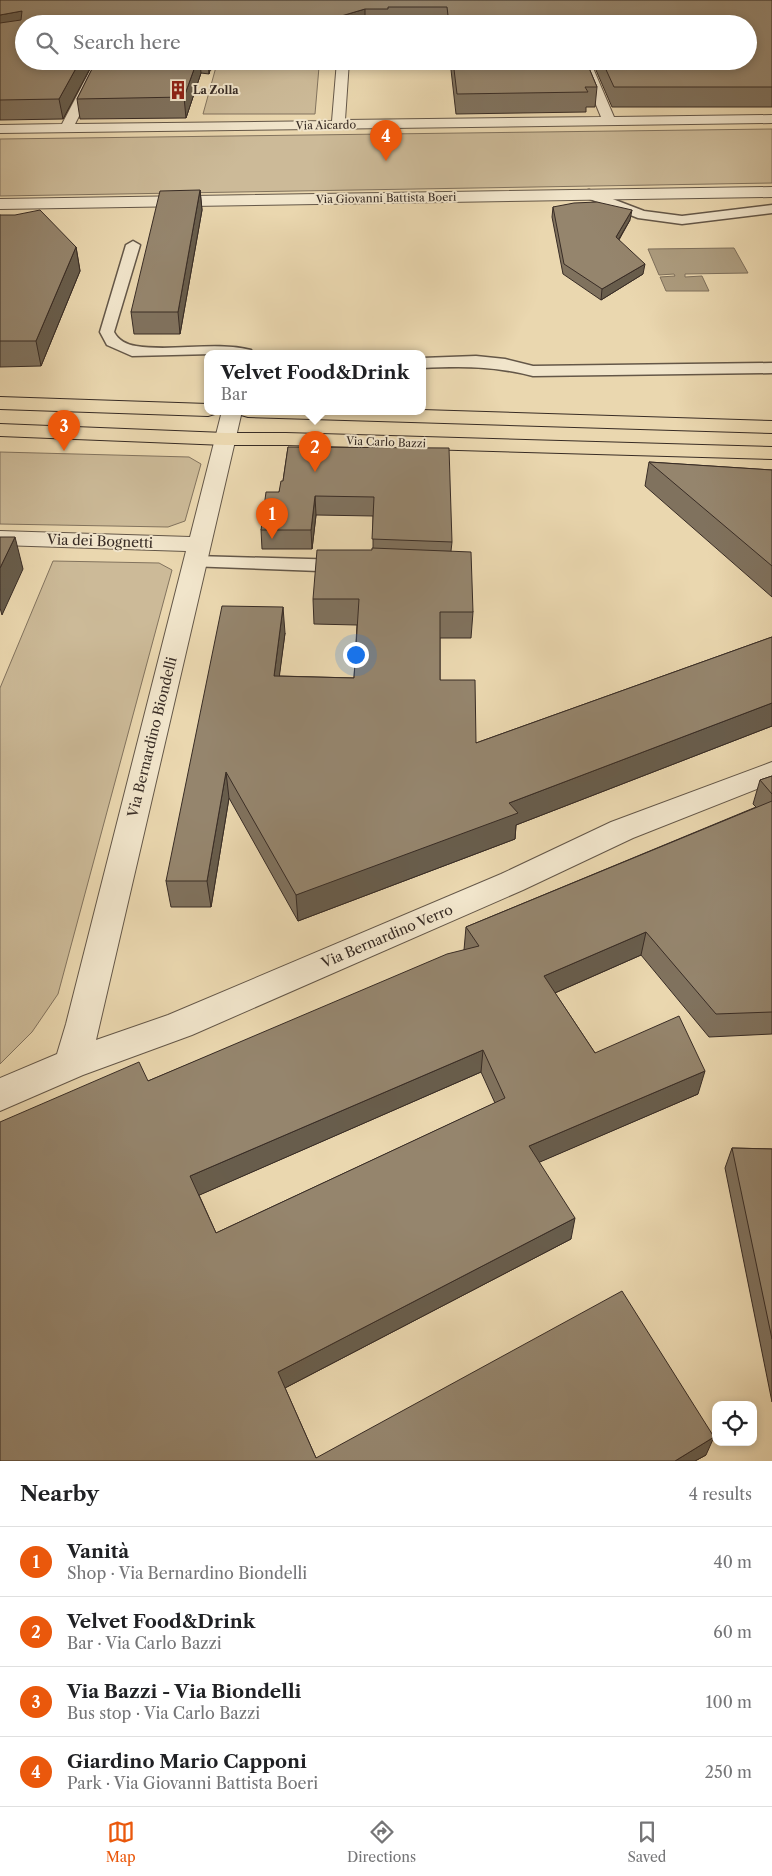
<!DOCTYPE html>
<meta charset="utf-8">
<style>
:root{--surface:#fff;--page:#f6f6f6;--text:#202124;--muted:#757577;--line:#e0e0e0;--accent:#ea580c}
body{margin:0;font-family:"Libre Caslon Text",serif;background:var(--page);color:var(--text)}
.controls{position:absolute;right:15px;bottom:15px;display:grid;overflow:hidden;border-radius:10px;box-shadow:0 2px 8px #0003}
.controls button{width:45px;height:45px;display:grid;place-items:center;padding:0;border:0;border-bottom:1px solid var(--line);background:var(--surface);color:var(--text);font:25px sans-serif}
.you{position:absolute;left:355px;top:654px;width:18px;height:18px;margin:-12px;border:4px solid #fff;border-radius:50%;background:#1a73e8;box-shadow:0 0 0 8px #1a73e833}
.badge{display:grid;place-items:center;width:32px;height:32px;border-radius:50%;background:var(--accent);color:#fff;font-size:16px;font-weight:700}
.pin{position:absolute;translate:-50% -41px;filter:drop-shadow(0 1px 2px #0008)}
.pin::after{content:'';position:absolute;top:26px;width:18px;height:15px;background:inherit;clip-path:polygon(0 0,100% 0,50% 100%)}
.popup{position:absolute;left:204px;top:350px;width:222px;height:65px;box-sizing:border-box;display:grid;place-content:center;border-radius:10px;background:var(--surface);filter:drop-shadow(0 1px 4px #0005);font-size:16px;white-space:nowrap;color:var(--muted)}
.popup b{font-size:19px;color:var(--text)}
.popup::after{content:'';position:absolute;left:50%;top:100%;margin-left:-10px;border:10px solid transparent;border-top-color:var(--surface)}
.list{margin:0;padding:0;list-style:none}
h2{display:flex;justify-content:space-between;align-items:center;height:65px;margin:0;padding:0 20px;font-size:21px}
h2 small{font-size:16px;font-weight:400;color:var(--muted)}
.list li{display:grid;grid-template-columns:32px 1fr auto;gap:15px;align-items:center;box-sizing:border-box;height:70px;padding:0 20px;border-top:1px solid var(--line)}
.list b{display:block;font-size:19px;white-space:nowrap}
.list p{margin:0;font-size:16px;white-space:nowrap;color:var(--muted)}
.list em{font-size:16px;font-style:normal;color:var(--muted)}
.icon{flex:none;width:28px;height:28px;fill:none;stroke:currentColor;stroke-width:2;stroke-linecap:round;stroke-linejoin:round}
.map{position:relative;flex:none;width:772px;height:1461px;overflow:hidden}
.search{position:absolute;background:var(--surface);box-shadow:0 2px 8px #0003;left:15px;right:15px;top:15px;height:55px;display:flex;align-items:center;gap:12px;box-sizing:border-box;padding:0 18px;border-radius:28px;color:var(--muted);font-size:19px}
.sheet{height:345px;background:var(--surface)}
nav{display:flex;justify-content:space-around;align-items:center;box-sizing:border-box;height:70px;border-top:1px solid var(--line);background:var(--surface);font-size:14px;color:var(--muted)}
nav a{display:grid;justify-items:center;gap:2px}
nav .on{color:var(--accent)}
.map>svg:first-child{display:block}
.green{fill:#ccba98;stroke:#82735e}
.water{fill:#ad9d80;stroke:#7e705c}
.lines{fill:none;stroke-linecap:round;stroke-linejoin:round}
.lane-casing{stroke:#645748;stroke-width:3}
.street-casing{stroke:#645748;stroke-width:2}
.primary-casing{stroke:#382c25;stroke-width:2}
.lane{fill:#f1e5cb;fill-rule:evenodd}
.street{fill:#f1e5cb;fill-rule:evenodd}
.primary{fill:#ead7af;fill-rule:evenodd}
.wall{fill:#80725e;stroke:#382c25;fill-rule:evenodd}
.shaded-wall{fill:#685d4c;stroke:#382c25}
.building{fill:#95856d;stroke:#382c25;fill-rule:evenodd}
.labels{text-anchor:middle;stroke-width:4;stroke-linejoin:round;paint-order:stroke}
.far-poi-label{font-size:11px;font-weight:bold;fill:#382c25;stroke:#f1e5cb;text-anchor:start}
.far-street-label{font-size:11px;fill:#382c25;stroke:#f1e5cb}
.street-label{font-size:14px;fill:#382c25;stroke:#f1e5cb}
</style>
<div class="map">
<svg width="772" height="1461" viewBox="0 0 772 1461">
<rect width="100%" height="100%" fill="#ead7af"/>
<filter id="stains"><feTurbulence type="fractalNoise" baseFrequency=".004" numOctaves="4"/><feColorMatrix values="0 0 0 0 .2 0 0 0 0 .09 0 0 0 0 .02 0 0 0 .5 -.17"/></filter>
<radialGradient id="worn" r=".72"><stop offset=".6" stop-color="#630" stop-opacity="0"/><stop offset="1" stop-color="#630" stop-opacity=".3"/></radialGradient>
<g class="green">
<path d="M216,67H319L315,114H203Z"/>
<path d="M772,129V183L0,196V139Z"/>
<path d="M0,452L189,457L201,464L185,521L168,527L0,524Z"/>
<path d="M53,561L159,563L172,570L58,994L32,1032L0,1064V688Z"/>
</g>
<path class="water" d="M734,248L748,273L685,274V277L702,276L709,291H666L660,277L675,276L674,274L659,275L648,249Z"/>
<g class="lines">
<g class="lane-casing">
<g id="lane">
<path d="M589,190L644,211L682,216L772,205V213L682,224L638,218L585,197L583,194L585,191Z"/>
<path d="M133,241L140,245L114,332C118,340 127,345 136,346C172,352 214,341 251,350L253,353L132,356L107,345L100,332L126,245Z"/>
<path d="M476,356L505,359L533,366L772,363V373L533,376C493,366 464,366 422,368V358Z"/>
<path d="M195,556L345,560L352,562L355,566L352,570L345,572L188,566L185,562L188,558Z"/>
</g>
</g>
<g class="street-casing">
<g id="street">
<path d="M95,61H107L75,124L332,121L337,61H349L345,120L601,117L578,61H590L614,117L772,115V123L0,133V125L62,124Z"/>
<path d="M772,187V197L0,209V199Z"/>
<path d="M222,411H242L96,1040L168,1015L501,874L611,822L772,762V783L633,838L523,890L192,1035L83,1075L0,1111V1078L57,1054L66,1024L186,551L0,545V531L190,537Z"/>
</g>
</g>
<g class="primary-casing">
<g id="primary">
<path d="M0,397L208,404V411H218L215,414L208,416L0,409Z"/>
<path d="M422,410L772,421V433L248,417L241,415L238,411Z"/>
<path d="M0,424L225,433H286L772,447V459L286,445H225L0,436Z"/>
</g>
</g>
<use href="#lane" class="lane"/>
<use href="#street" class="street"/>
<use href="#primary" class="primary"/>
</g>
<g class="wall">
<path d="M0,0H772V107H612L592,61H748V24H24V61H94L63,119L0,120Z"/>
<path d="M96,61H241L210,70L209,74L201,73L186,118L80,119L77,99Z"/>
<path d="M450,61H586L597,87L595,107H586V112L456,114Z"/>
<path d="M200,190L202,210L180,334H134L131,312Z"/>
<path d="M553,207L630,220L619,240L643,274L601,300L563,274L552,217Z"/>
<path d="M0,215L76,247L80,271L41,366L0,367Z"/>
<path d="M288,447L452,542L451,551L473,612L471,638H440V680L476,743L772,637V726L516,825L515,839L298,921L229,798L211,907H171L166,881L285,633L279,676L354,678L357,625L314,624L313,599L372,550L373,548V516L316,515L312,549H262L261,530L279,492L283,481Z"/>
<path d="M649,462L772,470V597L645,486Z"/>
<path d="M772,776V1034L709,1037L641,955L555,993L595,1053L698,1094L539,1162L571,1239L285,1388L316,1458L706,1455L695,1461H0L148,1081L464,950L466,927L756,807L753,804L760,780ZM481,1072L495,1103L216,1233L199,1195Z"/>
<path d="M732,1148L772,1149V1402L725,1168Z"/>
</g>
<g class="shaded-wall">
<path d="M365,9V24H314Z"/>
<path d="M22,11L24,24L0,33V15Z"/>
<path d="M80,61H94L63,119L59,99Z"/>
<path d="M197,61H200L201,73L186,118L184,97Z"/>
<path d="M208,61H241L210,70L209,74Z"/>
<path d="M200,190L202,210L180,334L178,312Z"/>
<path d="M632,210L630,220L614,247L616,237Z"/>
<path d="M76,247L80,271L41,366L36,341Z"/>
<path d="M645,264L643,274L601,300L602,289Z"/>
<path d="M315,496L316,515L312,549L311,530Z"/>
<path d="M15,537L23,569L2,615L0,608V568Z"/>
<path d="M283,607L285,633L276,702L274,676Z"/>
<path d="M772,703V726L516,825L515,839L298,921L296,895L509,803Z"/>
<path d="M226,772L229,798L211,907L207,881Z"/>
<path d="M646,932L641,955L541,999L544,976Z"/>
<path d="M483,1050L481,1072L195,1197L190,1176Z"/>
<path d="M705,1071L698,1094L526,1168L529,1146Z"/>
<path d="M575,1218L571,1239L281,1390L278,1372Z"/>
<path d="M714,1437L706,1455L695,1461H675Z"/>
</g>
<g class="building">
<path d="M0,0H772V87H614L602,61H748V24H449L447,7H388V9H365L314,24H24V61H80L59,99L0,100V23L21,20L22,11L0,15Z"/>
<path d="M96,61H197L184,97L77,99Z"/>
<path d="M453,61H586L597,87H585L588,92L457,94Z"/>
<path d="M200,190L178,312H131L160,191Z"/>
<path d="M597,202L632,210L616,237L645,264L602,289L564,264L553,207L574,203Z"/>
<path d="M40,210L76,247L36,341H0V215H15Z"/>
<path d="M288,447L449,448L452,542L372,539L374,497L315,496L311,530H261L266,492H279L281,481H283Z"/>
<path d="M649,462L772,470V566Z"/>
<path d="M0,537H15L0,568Z"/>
<path d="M372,548L471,552L473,612H440V680H475L476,743L772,637V703L509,803L518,813L296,895L226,772L207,881H166L222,606L283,607L274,676L354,678L359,599H313L317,550H372Z"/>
<path d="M772,776V794L760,780Z"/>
<path d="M772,801V1012L716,1014L646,932L544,976L595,1053L679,1016L705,1071L529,1146L575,1218L278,1372L316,1458L622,1291L714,1437L675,1461H0V1122L139,1062L148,1081L447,954L479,946L466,927ZM483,1050L505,1098L216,1233L190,1176Z"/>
<path d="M732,1148L772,1149V1339Z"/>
</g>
<defs>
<g id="building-bare" transform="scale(1.5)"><path d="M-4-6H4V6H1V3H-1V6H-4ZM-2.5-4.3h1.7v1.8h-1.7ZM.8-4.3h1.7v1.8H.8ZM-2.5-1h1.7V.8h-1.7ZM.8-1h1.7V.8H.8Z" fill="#8f2418" stroke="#f1e5cb" stroke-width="2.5" paint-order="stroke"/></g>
</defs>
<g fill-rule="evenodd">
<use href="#building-bare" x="178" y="90"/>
</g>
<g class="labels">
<g class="far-poi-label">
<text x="193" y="94">La Zolla</text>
</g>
<g class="far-street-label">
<text transform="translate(326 125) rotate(-1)" y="4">Via Aicardo</text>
<text transform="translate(386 198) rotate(-1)" y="4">Via Giovanni Battista Boeri</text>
<text transform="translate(386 442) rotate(2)" y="4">Via Carlo Bazzi</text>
</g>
<g class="street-label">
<text transform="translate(100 541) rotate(2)" y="5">Via dei Bognetti</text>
<text transform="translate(152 737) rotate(-76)" y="5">Via Bernardino Biondelli</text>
<text transform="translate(387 936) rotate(-23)" y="5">Via Bernardino Verro</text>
</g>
</g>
<rect width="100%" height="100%" filter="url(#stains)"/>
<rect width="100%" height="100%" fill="url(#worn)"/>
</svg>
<div class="controls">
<button><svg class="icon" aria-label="locate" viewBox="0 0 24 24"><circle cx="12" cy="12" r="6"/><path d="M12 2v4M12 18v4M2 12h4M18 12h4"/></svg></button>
</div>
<div class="you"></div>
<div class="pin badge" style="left:272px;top:539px">1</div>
<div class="pin badge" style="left:315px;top:472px">2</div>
<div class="popup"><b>Velvet Food&amp;Drink</b>Bar</div>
<div class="pin badge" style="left:64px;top:451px">3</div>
<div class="pin badge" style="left:386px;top:161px">4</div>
<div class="search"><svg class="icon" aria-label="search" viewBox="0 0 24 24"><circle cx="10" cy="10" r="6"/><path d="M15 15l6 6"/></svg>Search here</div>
</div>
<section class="sheet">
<h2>Nearby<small>4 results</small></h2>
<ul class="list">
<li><span class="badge">1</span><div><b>Vanità</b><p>Shop · Via Bernardino Biondelli</p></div><em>40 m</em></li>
<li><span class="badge">2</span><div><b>Velvet Food&amp;Drink</b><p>Bar · Via Carlo Bazzi</p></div><em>60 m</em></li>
<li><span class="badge">3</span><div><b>Via Bazzi - Via Biondelli</b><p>Bus stop · Via Carlo Bazzi</p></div><em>100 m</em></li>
<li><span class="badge">4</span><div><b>Giardino Mario Capponi</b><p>Park · Via Giovanni Battista Boeri</p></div><em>250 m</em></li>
</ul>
</section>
<nav>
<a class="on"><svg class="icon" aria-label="map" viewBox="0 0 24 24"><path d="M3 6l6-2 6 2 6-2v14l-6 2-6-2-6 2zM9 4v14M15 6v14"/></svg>Map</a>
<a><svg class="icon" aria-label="directions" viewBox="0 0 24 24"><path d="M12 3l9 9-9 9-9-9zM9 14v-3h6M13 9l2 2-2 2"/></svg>Directions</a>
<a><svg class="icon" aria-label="saved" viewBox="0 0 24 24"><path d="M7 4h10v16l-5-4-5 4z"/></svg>Saved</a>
</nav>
